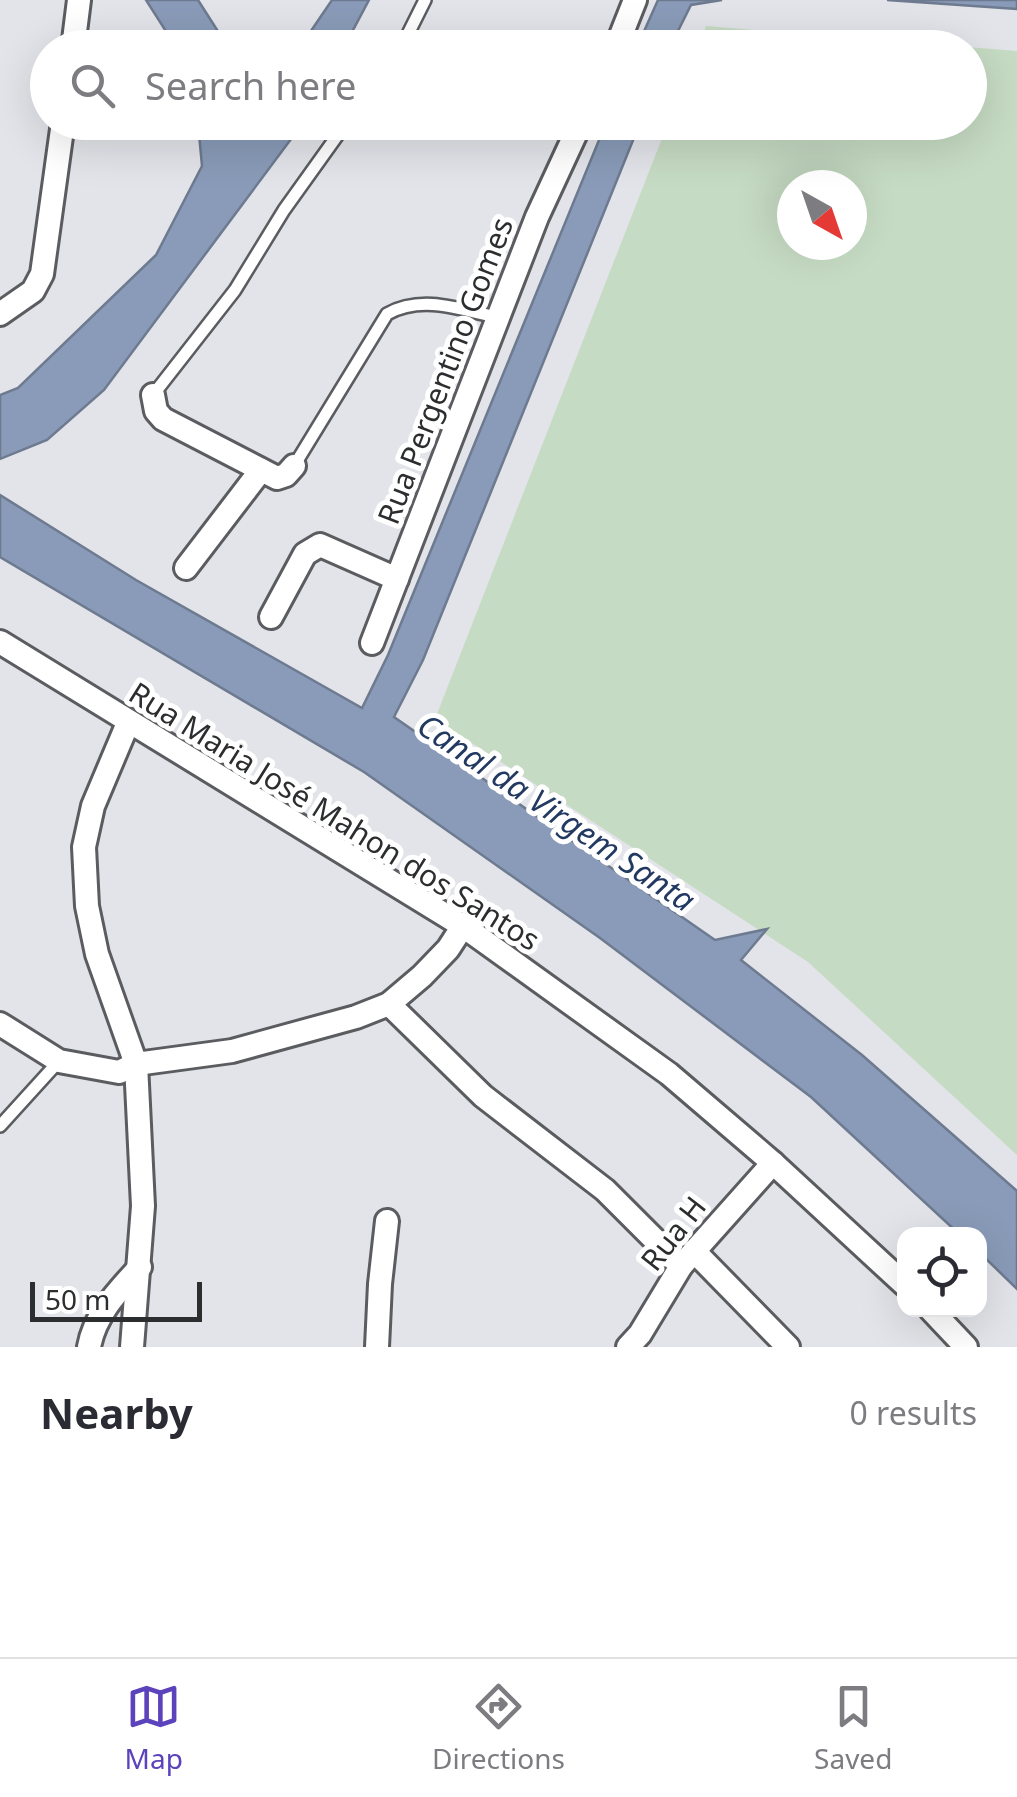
<!DOCTYPE html>
<meta charset="utf-8">
<style>
:root{--surface:#fff;--page:#f2f2f3;--text:#2b2b33;--muted:#7c7c81;--line:#e1e1e2;--accent:#5c42bb}
body{margin:0;font-family:"Noto Sans",sans-serif;background:var(--page);color:var(--text)}
.controls{position:absolute;right:30px;bottom:30px;display:grid;overflow:hidden;border-radius:20px;box-shadow:0 10px 40px #0002}
.controls button{width:90px;height:90px;display:grid;place-items:center;padding:0;border:0;border-bottom:2px solid var(--line);background:var(--surface);color:var(--text);font:50px sans-serif}
.compass{position:absolute;left:777px;top:170px;width:90px;height:90px;border-radius:50%;background:var(--surface);box-shadow:0 10px 40px #0002;rotate:140deg}
.scale{position:absolute;left:30px;bottom:25px;width:172px;box-sizing:border-box;padding-left:10px;border:5px solid #2c2d2f;border-top:0;font-size:28px;line-height:35px;white-space:nowrap;color:#2c2d2f;-webkit-text-stroke:8px #fff;paint-order:stroke}
.list{margin:0;padding:0;list-style:none}
h2{display:flex;justify-content:space-between;align-items:center;height:130px;margin:0;padding:0 40px;font-size:42px}
h2 small{font-size:32px;font-weight:400;color:var(--muted)}
.icon{flex:none;width:55px;height:55px;fill:none;stroke:currentColor;stroke-width:2;stroke-linecap:round;stroke-linejoin:round}
.map{position:relative;flex:none;width:1017px;height:1347px;overflow:hidden}
.search{position:absolute;background:var(--surface);box-shadow:0 10px 40px #0002;left:30px;right:30px;top:30px;height:110px;display:flex;align-items:center;gap:25px;box-sizing:border-box;padding:0 35px;border-radius:55px;color:var(--muted);font-size:38px}
.sheet{height:310px;background:var(--surface)}
nav{display:flex;justify-content:space-around;align-items:center;box-sizing:border-box;height:140px;border-top:2px solid var(--line);background:var(--surface);font-size:28px;color:var(--muted)}
nav a{display:grid;justify-items:center;gap:5px}
nav .on{color:var(--accent)}
.map>svg:first-child{display:block}
.green{fill:#c6dbc3;fill-rule:evenodd}
.water{fill:#899bb8;stroke:#6d7a8f;stroke-width:2.5}
.lines{fill:none;stroke-linecap:round;stroke-linejoin:round}
.lane-casing{stroke:#5b5c60;stroke-width:16}
.street-casing{stroke:#5b5c60;stroke-width:28}
.lane{stroke:#fff;stroke-width:11}
.street{stroke:#fff;stroke-width:22}
.labels{text-anchor:middle;stroke-width:10;stroke-linejoin:round;paint-order:stroke}
.street-label{font-size:30px;fill:#2c2d2f;stroke:#fff}
.water-label{font-size:32px;font-style:italic;fill:#223962;stroke:#fff}
</style>
<div class="map">
<svg width="1017" height="1347" viewBox="0 0 1017 1347">
<rect width="100%" height="100%" fill="#e2e4e9"/>
<path class="green" d="M706,26L1017,51V1155L808,962L435,719L668,123L970,122V48L698,47ZM792,185H852V245H792Z"/>
<g class="water">
<path d="M146,0H198L228,47H176Z"/>
<path d="M332,0H369L344,47H300Z"/>
<path d="M658,0H722L691,5L670,47H637Z"/>
<path d="M887,0H1017V9Z"/>
<path d="M198,123H303L104,390L47,440L0,459V395L18,388L156,255L202,166Z"/>
<path d="M606,123H640L423,660L394,717L715,940L767,929L741,960L862,1055L1017,1191V1289L980,1253V1234H959L811,1097L600,938L364,772L0,557V495L136,580L362,708L388,655Z"/>
</g>
<g class="lines">
<g class="lane-casing">
<g id="lane">
<path d="M401,48L425,0"/>
<path d="M153,395L235,290L284,210L347,122"/>
<path d="M294,466L387,314C423,294 462,310 500,318"/>
<path d="M0,1126L59,1061"/>
</g>
</g>
<g class="street-casing">
<g id="street">
<path d="M73,48L79,0"/>
<path d="M616,48L635,0"/>
<path d="M0,314L33,291L42,274L63,122"/>
<path d="M153,395L156,411L163,419L277,478L286,475L294,466"/>
<path d="M186,568L261,470"/>
<path d="M271,617L305,554L320,545L397,579"/>
<path d="M0,642L463,926L669,1074L773,1163L904,1284"/>
<path d="M372,643L537,217L581,122"/>
<path d="M128,723L93,806L84,847L87,906L97,954L136,1064L143,1206L132,1347"/>
<path d="M389,1004L483,1096L605,1190L681,1266"/>
<path d="M0,1024L59,1061L119,1072L136,1064L232,1051L356,1017L389,1004L422,976L448,949L463,926"/>
<path d="M694,1251L788,1347"/>
<path d="M931,1310L966,1347"/>
<path d="M89,1347C95,1314 118,1291 140,1267"/>
<path d="M377,1347L380,1284L387,1221"/>
<path d="M628,1347L640,1334L681,1266L773,1163"/>
</g>
</g>
<use href="#lane" class="lane"/>
<use href="#street" class="street"/>
</g>
<g class="labels">
<g class="street-label">
<text transform="translate(446 371) rotate(-69)" y="10">Rua Pergentino Gomes</text>
<text transform="translate(334 817) rotate(32)" y="10">Rua Maria José Mahon dos Santos</text>
<text transform="translate(674 1234) rotate(-52)" y="10">Rua H</text>
</g>
<g class="water-label">
<text transform="translate(556 813) rotate(34)" y="11">Canal da Virgem Santa</text>
</g>
</g>
</svg>
<div class="controls">
<button><svg class="icon" aria-label="locate" viewBox="0 0 24 24"><circle cx="12" cy="12" r="6"/><path d="M12 2v4M12 18v4M2 12h4M18 12h4"/></svg></button>
</div>
<svg class="compass" viewBox="-18 -18 36 36"><path d="M0-13l5 13h-10z" fill="#e53935"/><path d="M0 13l5-13h-10z" fill="#7c7c81"/></svg>
<div class="scale">50 m</div>
<div class="search"><svg class="icon" aria-label="search" viewBox="0 0 24 24"><circle cx="10" cy="10" r="6"/><path d="M15 15l6 6"/></svg>Search here</div>
</div>
<section class="sheet">
<h2>Nearby<small>0 results</small></h2>
<ul class="list">
</ul>
</section>
<nav>
<a class="on"><svg class="icon" aria-label="map" viewBox="0 0 24 24"><path d="M3 6l6-2 6 2 6-2v14l-6 2-6-2-6 2zM9 4v14M15 6v14"/></svg>Map</a>
<a><svg class="icon" aria-label="directions" viewBox="0 0 24 24"><path d="M12 3l9 9-9 9-9-9zM9 14v-3h6M13 9l2 2-2 2"/></svg>Directions</a>
<a><svg class="icon" aria-label="saved" viewBox="0 0 24 24"><path d="M7 4h10v16l-5-4-5 4z"/></svg>Saved</a>
</nav>
